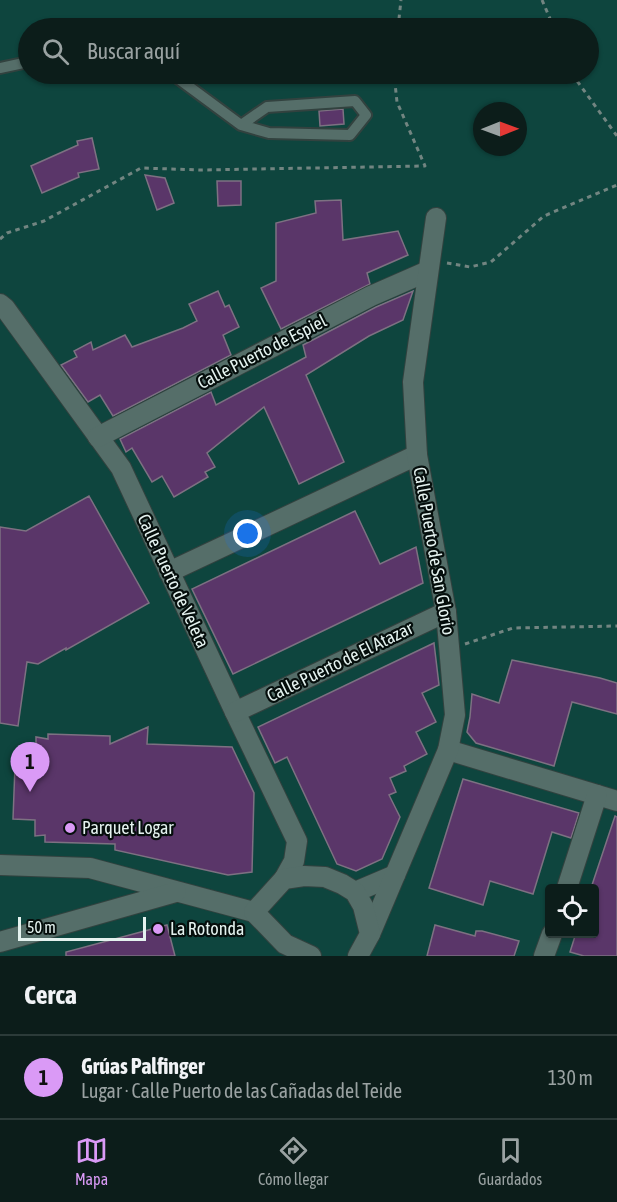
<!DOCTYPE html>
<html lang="es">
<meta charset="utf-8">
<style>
:root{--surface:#0c1d1a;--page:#152623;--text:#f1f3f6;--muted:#9aa2a2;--line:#2c3b39;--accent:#da9af6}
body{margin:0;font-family:"Asap Condensed",sans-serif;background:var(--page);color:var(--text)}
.controls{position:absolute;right:18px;bottom:18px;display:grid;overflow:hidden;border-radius:6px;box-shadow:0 2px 4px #0004}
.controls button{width:54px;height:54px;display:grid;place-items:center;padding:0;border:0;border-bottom:2px solid var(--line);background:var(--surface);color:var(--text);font:30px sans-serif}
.compass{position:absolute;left:473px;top:102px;width:54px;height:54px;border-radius:50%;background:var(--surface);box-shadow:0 2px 4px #0004;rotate:89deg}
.scale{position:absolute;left:18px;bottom:15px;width:128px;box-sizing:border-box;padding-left:6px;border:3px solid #e4f2ef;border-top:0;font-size:16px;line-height:21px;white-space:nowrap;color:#e4f2ef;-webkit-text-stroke:4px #050e0c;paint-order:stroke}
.you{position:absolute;left:248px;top:534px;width:21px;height:21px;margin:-15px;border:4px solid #fff;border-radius:50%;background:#1a73e8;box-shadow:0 0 0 9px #1a73e833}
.badge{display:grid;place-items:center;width:39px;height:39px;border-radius:50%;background:var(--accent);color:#111;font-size:20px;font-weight:700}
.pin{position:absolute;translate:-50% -50px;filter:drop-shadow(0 2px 3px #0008)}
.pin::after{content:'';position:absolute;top:32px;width:21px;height:18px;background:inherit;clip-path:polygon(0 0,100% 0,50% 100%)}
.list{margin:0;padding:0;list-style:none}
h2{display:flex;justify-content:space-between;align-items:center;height:78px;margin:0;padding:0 24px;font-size:26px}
h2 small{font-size:20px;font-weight:400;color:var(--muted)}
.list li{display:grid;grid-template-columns:39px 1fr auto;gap:18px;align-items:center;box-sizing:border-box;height:84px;padding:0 24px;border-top:2px solid var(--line)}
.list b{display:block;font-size:22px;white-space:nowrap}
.list p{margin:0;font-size:20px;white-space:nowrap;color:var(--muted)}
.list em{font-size:20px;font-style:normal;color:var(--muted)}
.icon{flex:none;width:33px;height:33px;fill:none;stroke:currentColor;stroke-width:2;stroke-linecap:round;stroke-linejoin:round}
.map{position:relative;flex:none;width:617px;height:956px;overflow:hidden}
.search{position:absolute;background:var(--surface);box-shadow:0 2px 4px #0004;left:18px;right:18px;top:18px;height:66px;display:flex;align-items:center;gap:15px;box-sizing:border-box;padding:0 21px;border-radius:33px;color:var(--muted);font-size:22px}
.sheet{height:162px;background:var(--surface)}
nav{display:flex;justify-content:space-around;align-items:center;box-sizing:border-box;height:84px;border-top:2px solid var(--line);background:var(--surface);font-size:16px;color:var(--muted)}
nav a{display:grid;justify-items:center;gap:3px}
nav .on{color:var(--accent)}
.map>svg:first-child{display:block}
.green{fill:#0e453e;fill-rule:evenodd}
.building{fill:#5a3669;stroke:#7d7182;stroke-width:1.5}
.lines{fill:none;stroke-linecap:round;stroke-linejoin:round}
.lane-casing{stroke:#32423f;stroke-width:14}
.street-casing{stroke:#32423f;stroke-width:22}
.path{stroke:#728581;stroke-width:3;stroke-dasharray:4.5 4.5;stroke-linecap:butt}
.lane{stroke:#556e69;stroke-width:10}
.street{stroke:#556e69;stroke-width:20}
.poi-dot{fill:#da9af6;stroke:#050e0c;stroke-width:2}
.labels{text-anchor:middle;stroke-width:4.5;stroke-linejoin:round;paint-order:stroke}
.street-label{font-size:18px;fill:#e4f2ef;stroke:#050e0c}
.poi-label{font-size:18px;fill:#e4f2ef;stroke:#050e0c;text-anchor:start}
</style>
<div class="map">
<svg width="617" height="956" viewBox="0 0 617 956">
<rect width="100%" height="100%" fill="#102723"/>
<path class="green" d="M0,0H617V956H0ZM28,28H588V74H28ZM482,111H518V147H482ZM550,888H594V934H550Z"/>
<g class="building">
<path d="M343,109L344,124L320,126L319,111Z"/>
<path d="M92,138L99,169L78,173L79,177L42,193L31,166L78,145L77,141Z"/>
<path d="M145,175L165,178L174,203L157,210Z"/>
<path d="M217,181H241V205L218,206Z"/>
<path d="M341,200L343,240L398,231L408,255L367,273L370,284L281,329L261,288L276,281V223L316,213L315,201Z"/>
<path d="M218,291L225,307L229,305L239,327L223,335L231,355L113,416L100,395L88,402L61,365L77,357L74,351L91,342L93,350L125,335L132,347L183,328L197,321L189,304Z"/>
<path d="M413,291L403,320L369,336L306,375L344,462L299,484L264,407L207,453L215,467L205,472L208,477L174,497L162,476L152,482L132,448L126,452L120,439L211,392L216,405L306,357L303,345L376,307Z"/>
<path d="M89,496L149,603L66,650V648L38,664L27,662L18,726L0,723V527L26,531Z"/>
<path d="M355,511L380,564L416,547L423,583L233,674L192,589Z"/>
<path d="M434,643L439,685L422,693L436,722L416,732L427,754L404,766L406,771L390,778L396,792L389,795L400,817L382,859L356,871L337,864L287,757L275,763L258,727Z"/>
<path d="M512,660L600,678L617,683V714L572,702L554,766L476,743L467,732L470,717L472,694L499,703Z"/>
<path d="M148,727L147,744L232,747L254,793L252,872L228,875L115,850V844L45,842V835L35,836V820L13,819L15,766L33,767L34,757H36V737L48,739V734L110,736V744Z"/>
<path d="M463,779L579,813L571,838L552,832L533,894L490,881L483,905L429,888Z"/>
<path d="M615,816L617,817V956H584L570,952L576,933H594V888H591Z"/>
<path d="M167,925L175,956H66V952Z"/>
<path d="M435,925L475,936L476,931H482L519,941L514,956H427Z"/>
</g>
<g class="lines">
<g class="lane-casing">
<g id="lane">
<path d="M0,68L28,62"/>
<path d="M172,74L241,125L269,133L350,135L366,115L355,101L267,107L241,125"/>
</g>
</g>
<g class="street-casing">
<g id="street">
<path d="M0,304L5,308L121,468L235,712L297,841L294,861L284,879"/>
<path d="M98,437L371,296L428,271"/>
<path d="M169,572L417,455"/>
<path d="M235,712L446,612"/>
<path d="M448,750L617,801"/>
<path d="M0,865L90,868L254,912"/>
<path d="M567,888L597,795"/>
<path d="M355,892L395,875"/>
<path d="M370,934L448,750L455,715L446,612L417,455L413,382L436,218"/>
<path d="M0,942L176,892"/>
<path d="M311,956L285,944L254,912L284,879L304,876L325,877L342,884L355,892L363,906L370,934L358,956"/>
<path d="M544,956L552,934"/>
</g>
</g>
<g class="path">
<path d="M542,0L554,28"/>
<path d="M398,28L401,0"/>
<path d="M572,74L617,136"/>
<path d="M0,239L7,233L44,221L141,168L201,170L425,166L397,102L394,74"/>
<path d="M447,263L470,267L491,262L544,216L617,185"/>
<path d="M465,644L513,628L617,626"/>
</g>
<use href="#lane" class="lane"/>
<use href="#street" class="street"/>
</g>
<g class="poi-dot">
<circle cx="70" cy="828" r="6"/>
<circle cx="158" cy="929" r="6"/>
</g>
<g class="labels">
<g class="street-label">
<text transform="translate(262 352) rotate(-27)" y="6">Calle Puerto de Espiel</text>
<text transform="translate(434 551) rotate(80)" y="6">Calle Puerto de San Glorio</text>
<text transform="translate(173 581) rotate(65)" y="6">Calle Puerto de Veleta</text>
<text transform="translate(340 662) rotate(-26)" y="6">Calle Puerto de El Atazar</text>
</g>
<g class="poi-label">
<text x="82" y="834">Parquet Logar</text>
<text x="170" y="935">La Rotonda</text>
</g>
</g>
</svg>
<div class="controls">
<button><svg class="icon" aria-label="locate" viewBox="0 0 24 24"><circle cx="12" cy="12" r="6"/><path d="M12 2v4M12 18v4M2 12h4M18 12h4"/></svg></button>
</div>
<svg class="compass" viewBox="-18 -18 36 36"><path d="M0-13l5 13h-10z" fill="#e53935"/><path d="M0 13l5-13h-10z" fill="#9aa2a2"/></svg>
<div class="scale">50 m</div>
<div class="you"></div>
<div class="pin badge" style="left:30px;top:792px">1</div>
<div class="search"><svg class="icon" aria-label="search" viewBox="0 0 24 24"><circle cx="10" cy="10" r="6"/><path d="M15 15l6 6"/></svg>Buscar aquí</div>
</div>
<section class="sheet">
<h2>Cerca<small></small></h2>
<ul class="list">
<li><span class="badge">1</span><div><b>Grúas Palfinger</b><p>Lugar · Calle Puerto de las Cañadas del Teide</p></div><em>130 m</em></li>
</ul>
</section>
<nav>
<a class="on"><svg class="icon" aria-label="map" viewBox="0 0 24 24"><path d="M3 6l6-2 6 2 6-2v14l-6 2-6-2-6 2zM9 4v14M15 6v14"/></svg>Mapa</a>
<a><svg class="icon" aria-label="directions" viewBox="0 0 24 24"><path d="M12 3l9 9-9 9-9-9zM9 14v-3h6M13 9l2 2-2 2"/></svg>Cómo llegar</a>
<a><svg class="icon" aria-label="saved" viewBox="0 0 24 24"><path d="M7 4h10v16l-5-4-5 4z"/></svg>Guardados</a>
</nav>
